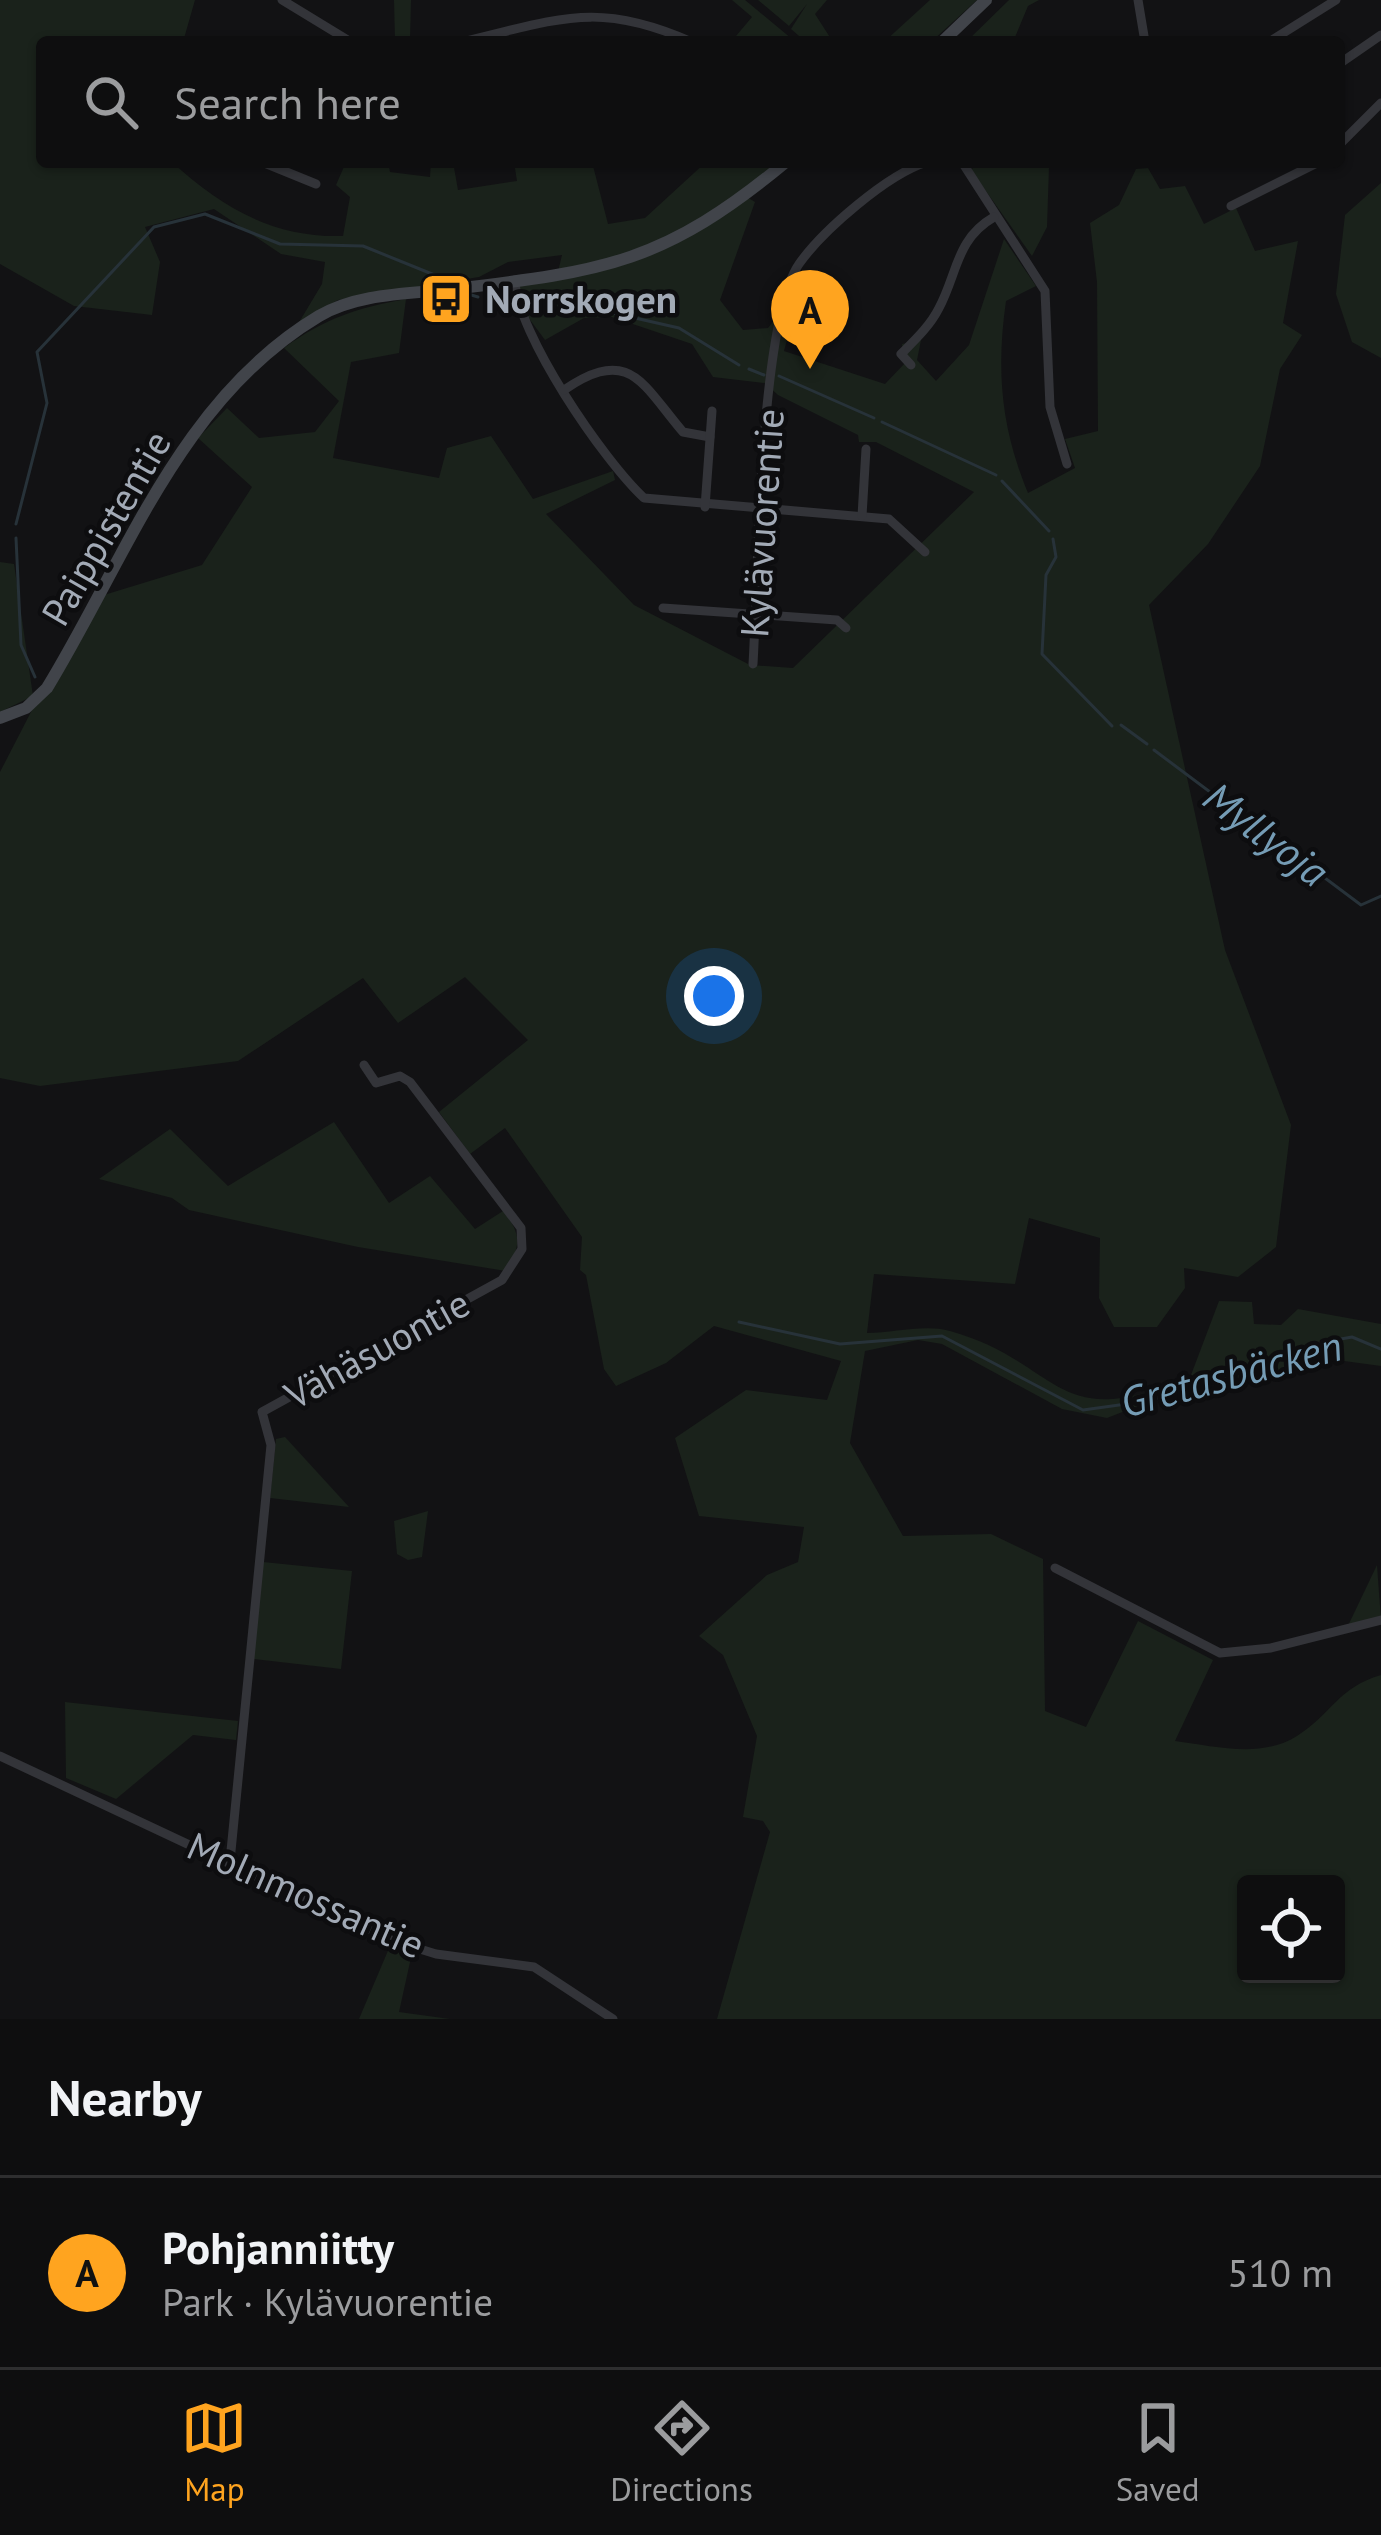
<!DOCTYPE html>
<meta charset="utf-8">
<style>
:root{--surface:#0e0e0f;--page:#171718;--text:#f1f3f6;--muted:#9b9c9e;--line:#2e2e2f;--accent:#ffa41f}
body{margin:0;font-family:"PT Sans",sans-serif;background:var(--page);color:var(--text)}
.controls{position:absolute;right:36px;bottom:36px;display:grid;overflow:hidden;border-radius:12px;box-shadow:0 3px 9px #0004}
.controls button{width:108px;height:108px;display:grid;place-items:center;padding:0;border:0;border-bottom:3px solid var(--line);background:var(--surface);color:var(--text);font:60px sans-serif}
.you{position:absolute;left:714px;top:996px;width:42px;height:42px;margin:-30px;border:9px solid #fff;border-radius:50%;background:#1a73e8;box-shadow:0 0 0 18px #1a73e833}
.badge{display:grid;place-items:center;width:78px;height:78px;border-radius:50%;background:var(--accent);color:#111;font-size:39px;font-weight:700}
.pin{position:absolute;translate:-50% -99px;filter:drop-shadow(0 3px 6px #0008)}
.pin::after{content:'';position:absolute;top:63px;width:42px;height:36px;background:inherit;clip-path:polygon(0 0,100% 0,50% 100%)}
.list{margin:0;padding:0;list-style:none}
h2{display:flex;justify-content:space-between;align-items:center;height:156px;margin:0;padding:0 48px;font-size:51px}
h2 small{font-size:39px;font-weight:400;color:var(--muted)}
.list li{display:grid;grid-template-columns:78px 1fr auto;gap:36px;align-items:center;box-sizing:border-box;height:192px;padding:0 48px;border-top:3px solid var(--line)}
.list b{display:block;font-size:45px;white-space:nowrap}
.list p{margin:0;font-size:39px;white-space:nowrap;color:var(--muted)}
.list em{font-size:39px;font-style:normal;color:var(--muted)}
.icon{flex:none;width:66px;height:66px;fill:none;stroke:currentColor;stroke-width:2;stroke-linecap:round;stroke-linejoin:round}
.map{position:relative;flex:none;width:1381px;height:2019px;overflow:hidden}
.search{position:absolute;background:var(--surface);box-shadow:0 3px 9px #0004;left:36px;right:36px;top:36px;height:132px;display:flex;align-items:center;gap:30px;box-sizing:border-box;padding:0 42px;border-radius:12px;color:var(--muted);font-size:45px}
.sheet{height:348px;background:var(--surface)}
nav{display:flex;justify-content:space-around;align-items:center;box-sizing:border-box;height:168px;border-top:3px solid var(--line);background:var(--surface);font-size:33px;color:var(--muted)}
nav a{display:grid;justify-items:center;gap:6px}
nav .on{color:var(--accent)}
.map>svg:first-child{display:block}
.green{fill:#1a221b;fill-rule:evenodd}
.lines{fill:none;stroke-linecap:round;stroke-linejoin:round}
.stream{stroke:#273239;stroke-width:3}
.street{stroke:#333439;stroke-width:9}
.secondary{stroke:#41444a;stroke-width:12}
.labels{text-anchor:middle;stroke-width:9;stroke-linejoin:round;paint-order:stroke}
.poi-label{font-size:39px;font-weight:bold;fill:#a2aab6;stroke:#0d0d0f;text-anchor:start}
.street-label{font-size:39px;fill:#a2aab6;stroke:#0d0d0f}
.water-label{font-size:42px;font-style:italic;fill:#759cb5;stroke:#0d0d0f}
</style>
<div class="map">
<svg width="1381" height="2019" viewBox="0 0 1381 2019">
<rect width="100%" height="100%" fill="#121214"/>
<g class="green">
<path d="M0,0H195L183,42H42V162H172C222,208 274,238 343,236L350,197L336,185L346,162H388L390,172L430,177L431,162H453L458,190L517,181L514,162H592L608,224L645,218L706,162H786L745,196L755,202L720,300L743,330L768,328L784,308L794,314L784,351L885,384L905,363L902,344L921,340L917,360L936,381L969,345L1004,239L1036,286L1006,301C996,370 1001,428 1028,493L1075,468L1065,439L1098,431L1097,282L1090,223L1119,205L1136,169L1148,168L1160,189L1185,186L1204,224L1236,208L1255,251L1298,241L1283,323L1302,335L1280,369L1260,466L1208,544L1149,605L1225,950L1291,1125L1276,1247L1238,1277L1184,1268L1185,1288L1157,1327H1114L1099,1298L1100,1238L1029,1218L1015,1284L874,1274L867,1333C894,1333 924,1324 950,1331C1062,1362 1053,1438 1191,1375L1219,1301L1252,1302L1254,1324L1281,1325L1298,1309L1381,1324V1366L1322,1358L1269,1375L1192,1385L1107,1418L1062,1409L942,1344L918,1340L865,1351L850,1443L903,1536L991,1534L1043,1559L1045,1711L1086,1727L1138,1621L1213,1660L1175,1741C1215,1746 1260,1759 1297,1736C1332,1714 1337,1688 1381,1675V2019H717L770,1832L763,1821L743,1817L757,1736L723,1655L699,1636L767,1575L798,1562L804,1527L699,1516L675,1438L746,1390L827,1400L841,1361L714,1326L666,1363L616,1386L604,1369L586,1275L580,1270L582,1237L505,1128L470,1154L439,1112L528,1040L465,977L398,1023L363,978L238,1061L40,1086L0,1078V772L32,710L104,595L202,565L252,487L198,438L227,408L259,438L315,432L339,401L284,348C325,318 357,308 406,299L399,353L351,362L333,458L439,478L447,448L491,436L533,499L613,471L615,480L546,514L634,605L750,665L793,668L974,492L876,442H859L858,435L778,395L765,383L713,377L692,344L612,317L584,318L545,340L516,301L515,280L557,276L562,255L508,262L479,277L338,300L298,324L322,284L325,262L281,254L214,209L145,227L160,262L152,315L74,306L0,264ZM1246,1884H1336V1974H1246Z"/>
<path d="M394,0H411L410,40H395Z"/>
<path d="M732,0H745L792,39L731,42L752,17Z"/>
<path d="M758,0H827L815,14L833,42H806L791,29L807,4L789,26Z"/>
<path d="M930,0H977L931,42H884Z"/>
<path d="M1009,0H1039L1028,6L1013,42H966Z"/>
<path d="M978,163L1049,167L1047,227L1032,256L971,170Z"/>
<path d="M1381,183V358L1352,342L1336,294L1345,215Z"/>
<path d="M0,562L14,564L33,696L0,712Z"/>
<path d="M334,1122L389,1203L430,1176L475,1229L503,1211C522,1234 521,1246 506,1271L358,1247L189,1210L172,1198L99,1179L170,1129L228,1186Z"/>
<path d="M285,1437L349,1507L270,1498L276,1439Z"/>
<path d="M428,1511L422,1557L408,1560L397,1554L394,1521Z"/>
<path d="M263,1562L352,1571L341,1669L253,1659Z"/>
<path d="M1377,1565L1381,1620L1346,1630Z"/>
<path d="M65,1702L238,1721L236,1740L193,1735L116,1799L66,1778Z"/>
<path d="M390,1946L412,1953L399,2012L450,2019H359Z"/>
</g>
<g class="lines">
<g class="stream">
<path d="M468,294L478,297"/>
<path d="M489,301L513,305"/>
<path d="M524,306L545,307"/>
<path d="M554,308L613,313L679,328L739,365"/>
<path d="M749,369L764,375"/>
<path d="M779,376L874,418"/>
<path d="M882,422L996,475"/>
<path d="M1002,481L1049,531"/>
<path d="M16,524L47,403L37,352L154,227L205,214L280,244L363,246L442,278"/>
<path d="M16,538L21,645L35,677"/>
<path d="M1053,539L1056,557L1046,575L1042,654L1112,726"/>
<path d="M1121,725L1147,744"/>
<path d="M1154,750L1361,905L1381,896"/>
<path d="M739,1322L840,1344L942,1336L1083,1410L1148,1401L1324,1342L1352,1337L1381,1349"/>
</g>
<g class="street">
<path d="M282,0L351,42"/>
<path d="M1138,0L1145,42"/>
<path d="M462,42C560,19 597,0 692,42"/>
<path d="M1269,42L1336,0"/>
<path d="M1339,64L1381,35"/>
<path d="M1339,145L1381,103"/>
<path d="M262,162L316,184"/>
<path d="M962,162L1045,291L1050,407L1067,464"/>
<path d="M1231,206L1319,162"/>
<path d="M515,280C516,333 604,461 644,498L889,519L925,552"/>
<path d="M911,365L901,354C915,340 930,326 939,308C958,272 956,239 994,217"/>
<path d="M564,390C630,345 642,384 683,432L710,437"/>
<path d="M705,507L712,411"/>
<path d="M862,516L866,449"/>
<path d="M663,608L837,620L846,628"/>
<path d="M753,664C758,583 759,322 799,264C823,230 888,174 927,162"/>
<path d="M1055,1568L1220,1653L1271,1648L1381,1620"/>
<path d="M0,1756L394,1941L436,1954L534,1967L613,2019"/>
<path d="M230,1861L271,1445L262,1412L502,1280L522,1249L521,1228L410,1082L400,1076L376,1083L364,1065"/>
</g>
<g class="secondary">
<path d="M942,42L986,0"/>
<path d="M0,718L26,708L47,688C127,557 180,399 319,316C358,293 409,294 453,289C606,271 664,263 786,162"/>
</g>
</g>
<defs>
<g id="bus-square" transform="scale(2.7)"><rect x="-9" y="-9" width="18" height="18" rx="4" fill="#ffa41f" stroke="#0d0d0f"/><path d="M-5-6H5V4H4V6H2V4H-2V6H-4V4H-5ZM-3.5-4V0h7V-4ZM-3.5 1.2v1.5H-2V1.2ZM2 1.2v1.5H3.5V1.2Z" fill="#111"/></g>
</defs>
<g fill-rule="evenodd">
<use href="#bus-square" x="446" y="299"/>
</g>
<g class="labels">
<g class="poi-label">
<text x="485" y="313">Norrskogen</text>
</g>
<g class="street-label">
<text transform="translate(762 523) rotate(-86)" y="14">Kylävuorentie</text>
<text transform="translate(106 528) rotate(-60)" y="14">Paippistentie</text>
<text transform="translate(377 1349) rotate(-29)" y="14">Vähäsuontie</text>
<text transform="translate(306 1895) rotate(24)" y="14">Molnmossantie</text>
</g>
<g class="water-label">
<text transform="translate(1266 834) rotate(37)" y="15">Myllyoja</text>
<text transform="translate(1231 1374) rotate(-15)" y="15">Gretasbäcken</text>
</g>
</g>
</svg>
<div class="controls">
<button><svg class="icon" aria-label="locate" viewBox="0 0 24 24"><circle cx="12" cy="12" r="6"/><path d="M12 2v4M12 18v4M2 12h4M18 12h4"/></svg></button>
</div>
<div class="you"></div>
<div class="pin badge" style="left:810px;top:369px">A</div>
<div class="search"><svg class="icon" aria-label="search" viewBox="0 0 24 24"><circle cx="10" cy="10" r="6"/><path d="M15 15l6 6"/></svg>Search here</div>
</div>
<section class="sheet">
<h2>Nearby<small></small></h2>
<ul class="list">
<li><span class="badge">A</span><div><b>Pohjanniitty</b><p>Park · Kylävuorentie</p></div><em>510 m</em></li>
</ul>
</section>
<nav>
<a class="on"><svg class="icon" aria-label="map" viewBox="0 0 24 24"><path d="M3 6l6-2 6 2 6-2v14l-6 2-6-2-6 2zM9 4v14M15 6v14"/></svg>Map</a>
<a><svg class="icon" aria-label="directions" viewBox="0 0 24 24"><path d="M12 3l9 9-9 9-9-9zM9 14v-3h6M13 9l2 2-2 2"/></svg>Directions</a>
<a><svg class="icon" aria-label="saved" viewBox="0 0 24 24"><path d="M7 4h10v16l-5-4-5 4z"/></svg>Saved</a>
</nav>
